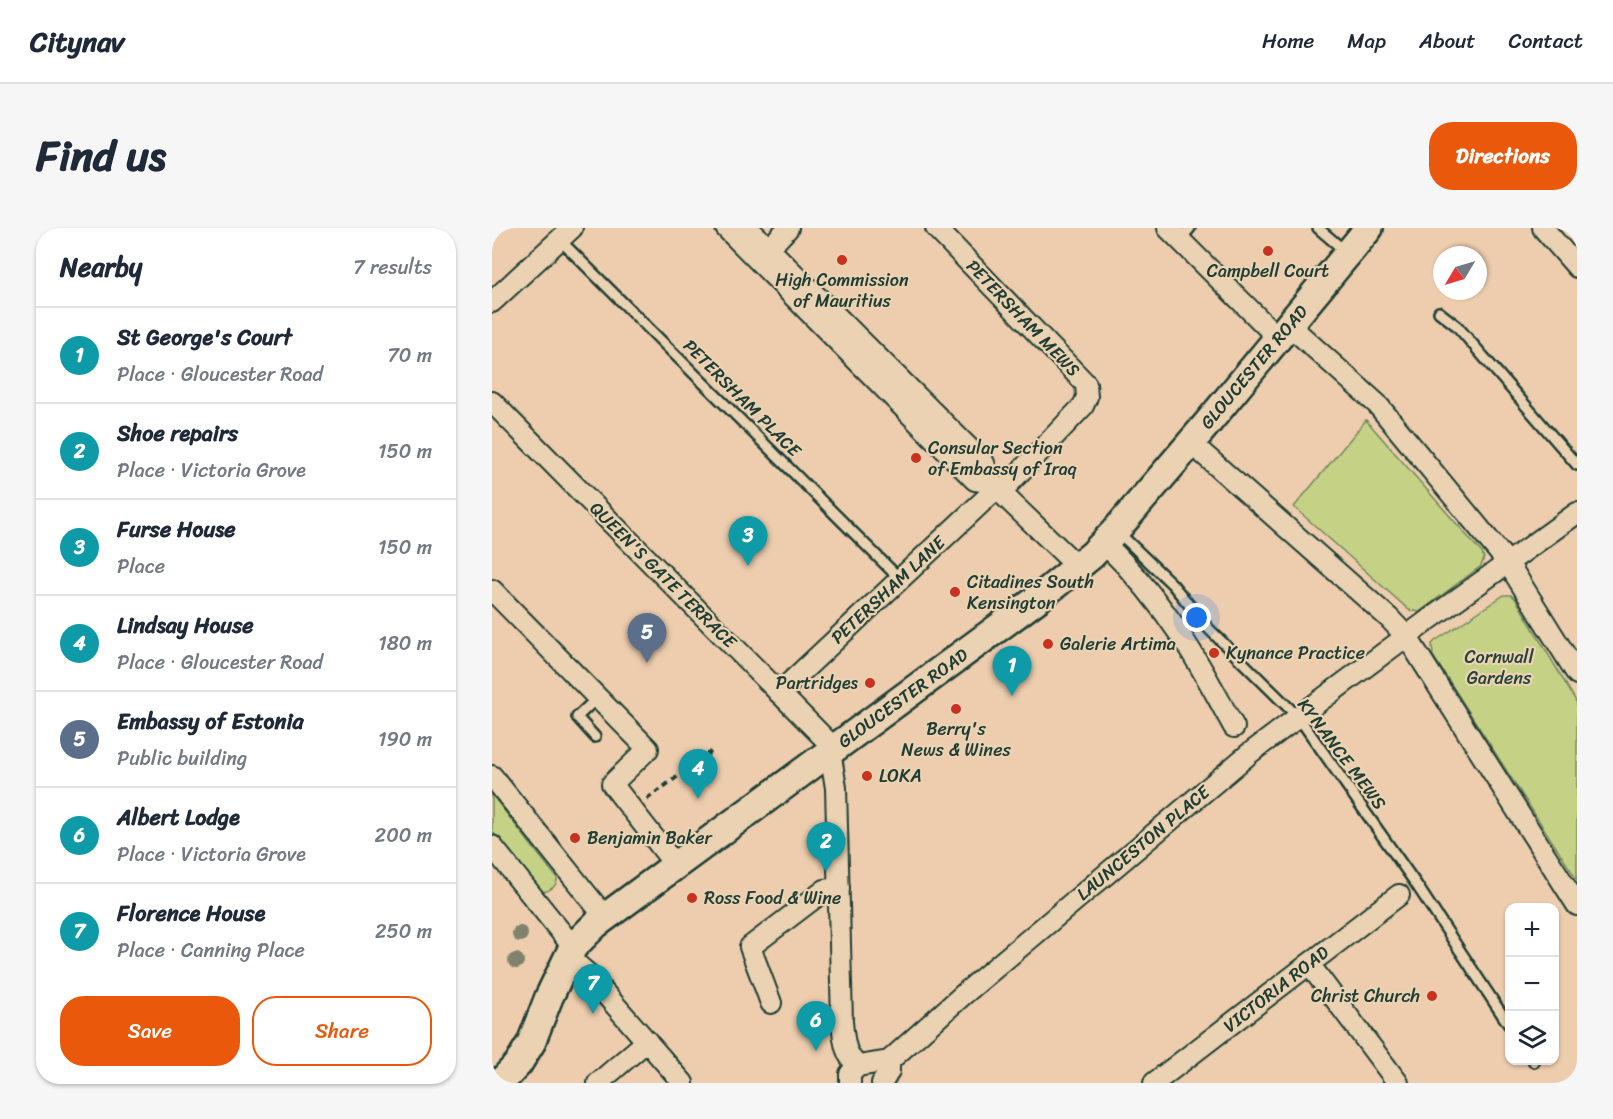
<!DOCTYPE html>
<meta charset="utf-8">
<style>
:root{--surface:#fff;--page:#f6f6f7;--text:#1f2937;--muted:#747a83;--line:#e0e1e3;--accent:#ea580c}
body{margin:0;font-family:Sriracha,sans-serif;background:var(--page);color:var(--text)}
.controls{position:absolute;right:18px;bottom:18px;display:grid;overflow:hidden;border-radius:12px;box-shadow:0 2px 4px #0004}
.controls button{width:54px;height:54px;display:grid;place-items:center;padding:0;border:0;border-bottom:2px solid var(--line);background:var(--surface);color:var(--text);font:30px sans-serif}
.compass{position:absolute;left:941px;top:18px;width:54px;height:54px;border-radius:50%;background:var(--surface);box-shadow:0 2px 4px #0004;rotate:232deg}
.you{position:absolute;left:705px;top:390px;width:21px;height:21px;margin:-15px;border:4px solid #fff;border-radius:50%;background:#1a73e8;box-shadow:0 0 0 9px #1a73e833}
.badge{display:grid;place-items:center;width:39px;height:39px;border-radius:50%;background:var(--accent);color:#fff;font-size:20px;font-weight:700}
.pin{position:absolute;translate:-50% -50px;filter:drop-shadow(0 2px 3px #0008)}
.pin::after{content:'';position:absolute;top:32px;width:21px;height:18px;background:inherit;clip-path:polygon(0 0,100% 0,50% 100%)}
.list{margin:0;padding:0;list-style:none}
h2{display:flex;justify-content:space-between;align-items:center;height:78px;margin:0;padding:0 24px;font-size:26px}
h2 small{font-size:20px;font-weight:400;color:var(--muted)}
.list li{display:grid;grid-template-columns:39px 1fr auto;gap:18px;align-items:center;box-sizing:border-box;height:96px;padding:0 24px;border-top:2px solid var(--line)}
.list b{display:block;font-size:22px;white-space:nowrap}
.list p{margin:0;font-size:20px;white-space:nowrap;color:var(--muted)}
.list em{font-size:20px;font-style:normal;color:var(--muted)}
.actions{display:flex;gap:12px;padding:18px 24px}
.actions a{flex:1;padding:14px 0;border:2px solid var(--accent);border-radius:24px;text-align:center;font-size:21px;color:var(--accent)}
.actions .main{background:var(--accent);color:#fff}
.icon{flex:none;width:33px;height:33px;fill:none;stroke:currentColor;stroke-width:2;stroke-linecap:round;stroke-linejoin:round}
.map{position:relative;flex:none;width:1085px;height:855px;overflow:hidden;border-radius:24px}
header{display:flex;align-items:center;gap:36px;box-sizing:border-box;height:84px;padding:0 30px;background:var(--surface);border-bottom:2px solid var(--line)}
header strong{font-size:28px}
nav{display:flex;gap:33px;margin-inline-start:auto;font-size:21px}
.intro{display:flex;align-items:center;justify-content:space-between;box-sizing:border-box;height:144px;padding:0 36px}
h1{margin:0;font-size:42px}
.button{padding:15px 27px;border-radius:24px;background:var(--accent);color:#fff;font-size:21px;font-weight:700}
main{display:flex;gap:36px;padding:0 36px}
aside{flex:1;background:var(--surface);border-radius:24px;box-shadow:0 2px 4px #0004}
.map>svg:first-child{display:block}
.green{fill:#c5d286;stroke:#72885d;stroke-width:1.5}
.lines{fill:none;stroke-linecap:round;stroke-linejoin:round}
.service-casing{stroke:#1f3d34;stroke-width:14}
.minor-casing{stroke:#1f3d34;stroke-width:24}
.secondary-casing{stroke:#1f3d34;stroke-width:32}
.path{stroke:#1f3d34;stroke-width:4;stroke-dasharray:6 4.5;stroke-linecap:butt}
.service{stroke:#ead2b2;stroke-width:9}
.minor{stroke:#ead2b2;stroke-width:20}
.secondary{stroke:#ead2b2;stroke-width:27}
.tree{fill:#80826d}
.poi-dot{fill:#c8321e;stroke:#ead2b2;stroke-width:2}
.labels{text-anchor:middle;stroke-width:4.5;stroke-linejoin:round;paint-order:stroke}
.poi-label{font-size:18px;fill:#1f3d34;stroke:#ead2b2;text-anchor:start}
.street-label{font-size:18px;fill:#1f3d34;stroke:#ead2b2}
.park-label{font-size:18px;fill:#274438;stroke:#ead2b2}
</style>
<header>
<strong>Citynav</strong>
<nav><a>Home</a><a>Map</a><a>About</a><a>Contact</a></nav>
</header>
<div class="intro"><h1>Find us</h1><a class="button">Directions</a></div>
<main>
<aside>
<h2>Nearby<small>7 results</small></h2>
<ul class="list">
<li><span class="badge" style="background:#0f9aa8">1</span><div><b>St George's Court</b><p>Place · Gloucester Road</p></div><em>70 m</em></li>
<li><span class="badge" style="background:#0f9aa8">2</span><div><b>Shoe repairs</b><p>Place · Victoria Grove</p></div><em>150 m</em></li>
<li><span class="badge" style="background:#0f9aa8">3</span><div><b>Furse House</b><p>Place</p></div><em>150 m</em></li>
<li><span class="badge" style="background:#0f9aa8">4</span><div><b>Lindsay House</b><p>Place · Gloucester Road</p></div><em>180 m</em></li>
<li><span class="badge" style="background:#5c6f8a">5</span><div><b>Embassy of Estonia</b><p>Public building</p></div><em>190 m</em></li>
<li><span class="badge" style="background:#0f9aa8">6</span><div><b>Albert Lodge</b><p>Place · Victoria Grove</p></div><em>200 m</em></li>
<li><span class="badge" style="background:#0f9aa8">7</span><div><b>Florence House</b><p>Place · Canning Place</p></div><em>250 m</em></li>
</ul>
<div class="actions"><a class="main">Save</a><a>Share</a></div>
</aside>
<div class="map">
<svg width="1085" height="855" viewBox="0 0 1085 855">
<rect width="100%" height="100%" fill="#edcdae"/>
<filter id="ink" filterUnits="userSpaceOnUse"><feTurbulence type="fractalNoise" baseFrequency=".0167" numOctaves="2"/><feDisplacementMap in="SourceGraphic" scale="12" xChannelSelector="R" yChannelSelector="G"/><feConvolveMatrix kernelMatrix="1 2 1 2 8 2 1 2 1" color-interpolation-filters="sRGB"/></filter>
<g filter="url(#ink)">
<g class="green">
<path d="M874,192L990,325L992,330L989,338L927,384L917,382L802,279Z"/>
<path d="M1012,367H1019L1023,370L1085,475V652L941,428L940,416L943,413Z"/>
<path d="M0,567L65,650C66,657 58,663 51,664L47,662L0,603Z"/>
</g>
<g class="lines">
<g class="service-casing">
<g id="service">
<path d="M826,0L854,24"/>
<path d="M68,12L408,351"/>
<path d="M688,12L698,0"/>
<path d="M947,84L965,98L1085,237"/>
<path d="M625,303L680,356L717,401L807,490L924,656L1017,797"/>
<path d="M103,509L85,489L106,469"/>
<path d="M1041,832L1042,834"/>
</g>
</g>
<g class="minor-casing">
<g id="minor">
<path d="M234,0L483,252L498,254"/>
<path d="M256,0L492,235L498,254L586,339"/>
<path d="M444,0L594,156L595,169L591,178L509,264"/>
<path d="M676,0L786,110"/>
<path d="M1051,0L1085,39"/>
<path d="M268,30L296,0"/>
<path d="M0,74L80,0"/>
<path d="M797,97L885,176L1016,335L1085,446"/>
<path d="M0,174L342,520"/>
<path d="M699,215L897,390L915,409L1085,677"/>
<path d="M612,315C642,344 668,376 691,411C710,439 725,469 742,499"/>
<path d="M0,362L156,521L120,556L184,638"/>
<path d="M287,465L505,260"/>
<path d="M335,525L340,535L344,560L350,794C352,811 352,826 366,838"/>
<path d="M0,548L113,689"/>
<path d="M0,618L81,719"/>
<path d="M74,732L88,739L95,745L191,855"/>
<path d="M817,736L906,855"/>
<path d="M279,775L258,719L333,662L347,660"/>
<path d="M106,855L155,813"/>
<path d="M358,855V846L366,838L397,833L472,766L758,525L935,393L1085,285"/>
<path d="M390,855L397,843V833"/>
<path d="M662,855L907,667"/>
</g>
</g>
<g class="secondary-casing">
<path id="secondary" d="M8,855L26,836L39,815L57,769L81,719L104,696L548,369L600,327L624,302L714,197L877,0"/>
</g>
<path class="path" d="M155,571L220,523"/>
<use href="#service" class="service"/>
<use href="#minor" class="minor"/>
<use href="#secondary" class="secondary"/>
</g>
<g class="tree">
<circle cx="28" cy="706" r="8"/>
<circle cx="24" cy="733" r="8"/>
</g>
</g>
<g class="poi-dot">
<circle cx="776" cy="23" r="6"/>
<circle cx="350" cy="32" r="6"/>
<circle cx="424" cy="230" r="6"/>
<circle cx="463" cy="364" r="6"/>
<circle cx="556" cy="416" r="6"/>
<circle cx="722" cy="425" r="6"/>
<circle cx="378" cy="455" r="6"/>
<circle cx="464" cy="481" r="6"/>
<circle cx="375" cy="548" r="6"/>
<circle cx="83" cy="610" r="6"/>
<circle cx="200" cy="670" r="6"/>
<circle cx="940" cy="768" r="6"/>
</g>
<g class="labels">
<g class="poi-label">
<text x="776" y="49" text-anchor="middle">Campbell Court</text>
<text x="350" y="58" text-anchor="middle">High Commission<tspan x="350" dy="21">of Mauritius</tspan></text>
<text x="436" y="226">Consular Section<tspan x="436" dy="21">of Embassy of Iraq</tspan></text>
<text x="475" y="360">Citadines South<tspan x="475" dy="21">Kensington</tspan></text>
<text x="568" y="422">Galerie Artima</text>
<text x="734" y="431">Kynance Practice</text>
<text x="366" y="461" text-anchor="end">Partridges</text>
<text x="464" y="507" text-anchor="middle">Berry's<tspan x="464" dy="21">News &amp; Wines</tspan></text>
<text x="387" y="554">LOKA</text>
<text x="95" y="616">Benjamin Baker</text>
<text x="212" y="676">Ross Food &amp; Wine</text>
<text x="928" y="774" text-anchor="end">Christ Church</text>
</g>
<g class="street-label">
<text transform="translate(531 90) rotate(46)" y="6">PETERSHAM MEWS</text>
<text transform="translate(762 139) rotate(-50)" y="6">GLOUCESTER ROAD</text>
<text transform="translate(250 170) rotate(45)" y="6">PETERSHAM PLACE</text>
<text transform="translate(171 347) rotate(45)" y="6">QUEEN'S GATE TERRACE</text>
<text transform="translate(396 362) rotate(-43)" y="6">PETERSHAM LANE</text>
<text transform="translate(411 470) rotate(-36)" y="6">GLOUCESTER ROAD</text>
<text transform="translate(850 526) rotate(53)" y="6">KYNANCE MEWS</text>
<text transform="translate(651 615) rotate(-40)" y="6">LAUNCESTON PLACE</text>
<text transform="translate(784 761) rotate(-38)" y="6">VICTORIA ROAD</text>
</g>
<g class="park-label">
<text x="1007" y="435">Cornwall<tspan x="1007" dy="21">Gardens</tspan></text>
</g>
</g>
</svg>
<div class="controls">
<button>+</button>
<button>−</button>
<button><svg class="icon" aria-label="layers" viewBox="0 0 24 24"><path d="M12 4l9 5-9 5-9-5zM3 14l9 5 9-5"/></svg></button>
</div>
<svg class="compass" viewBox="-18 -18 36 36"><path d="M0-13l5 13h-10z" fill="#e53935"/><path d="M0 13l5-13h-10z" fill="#747a83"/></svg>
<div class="you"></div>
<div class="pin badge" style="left:520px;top:468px;background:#0f9aa8">1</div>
<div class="pin badge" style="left:334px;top:644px;background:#0f9aa8">2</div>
<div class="pin badge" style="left:256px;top:338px;background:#0f9aa8">3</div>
<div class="pin badge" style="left:206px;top:571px;background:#0f9aa8">4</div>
<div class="pin badge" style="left:155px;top:435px;background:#5c6f8a">5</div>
<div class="pin badge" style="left:324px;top:823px;background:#0f9aa8">6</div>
<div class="pin badge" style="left:101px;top:786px;background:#0f9aa8">7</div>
</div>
</main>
